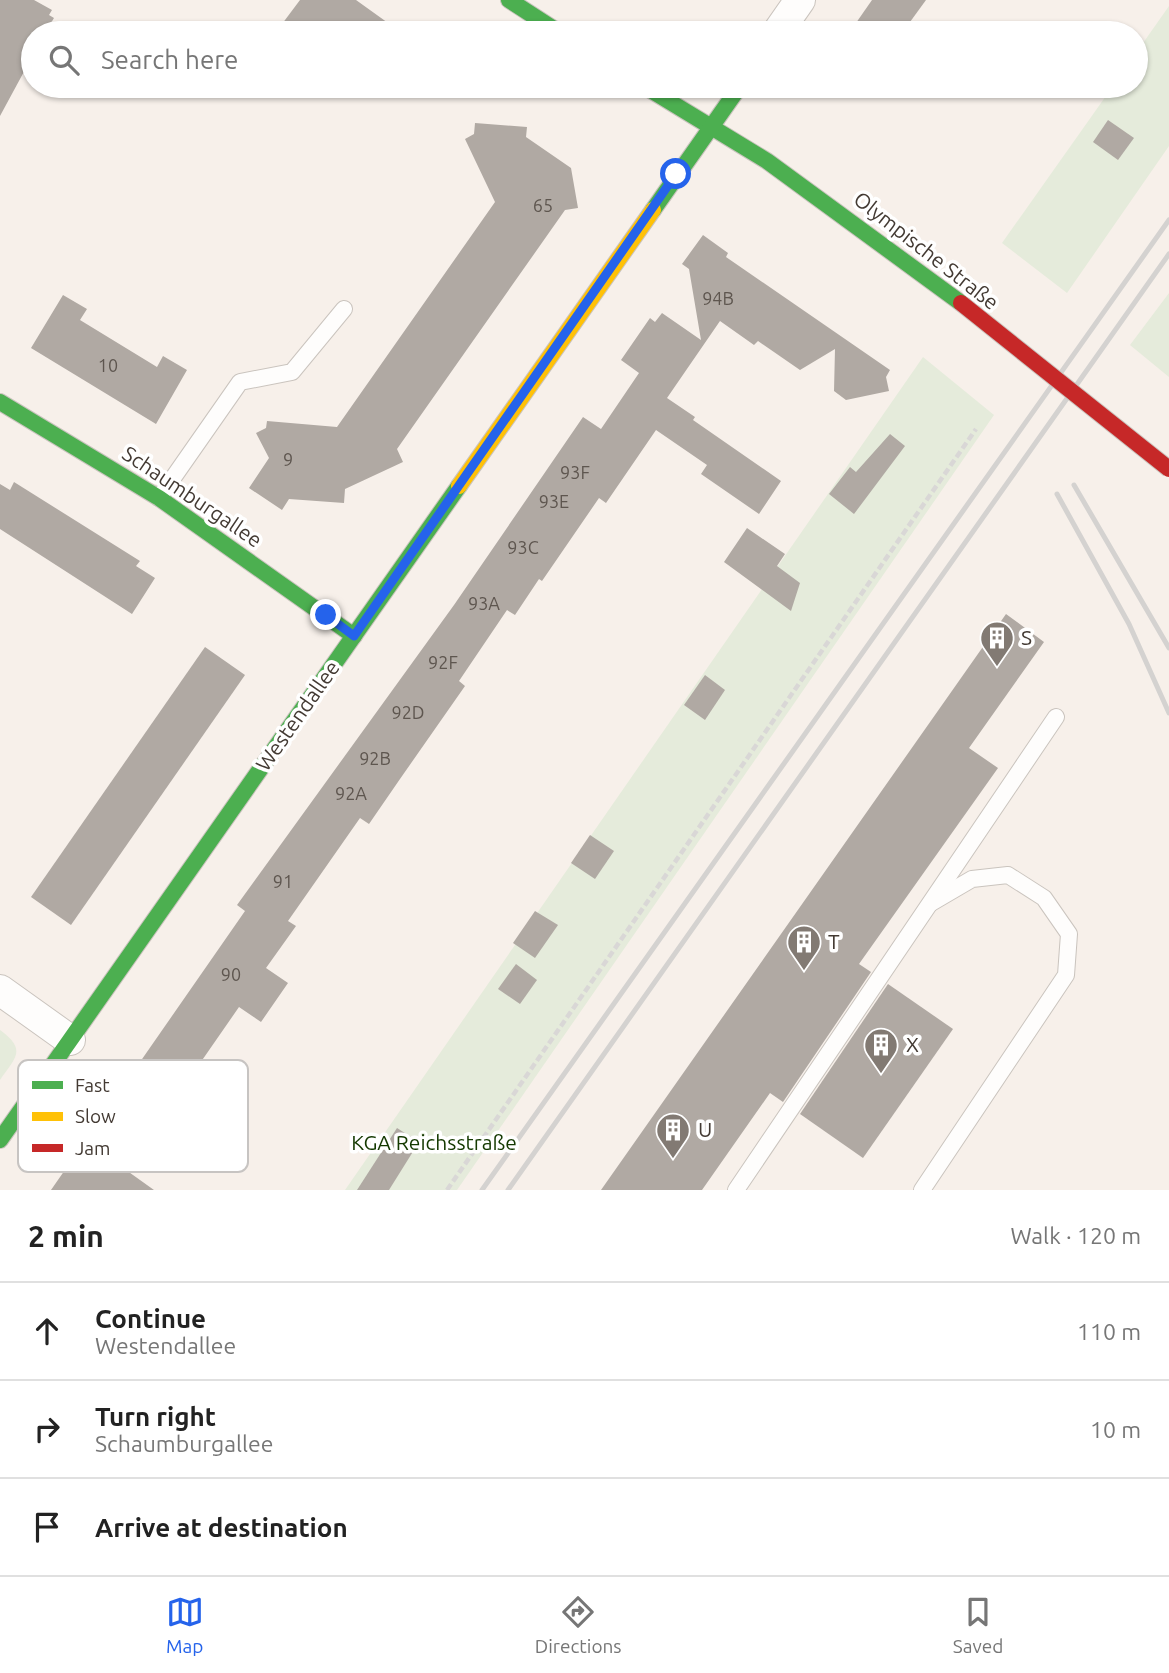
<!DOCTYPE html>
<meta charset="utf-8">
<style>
:root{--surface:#fff;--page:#f6f6f6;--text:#222;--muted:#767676;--line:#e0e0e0;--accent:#2563eb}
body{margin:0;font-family:Ubuntu,sans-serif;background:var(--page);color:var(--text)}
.stop{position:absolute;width:21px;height:21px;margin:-16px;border:5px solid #2563eb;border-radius:50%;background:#fff}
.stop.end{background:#2563eb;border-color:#fff;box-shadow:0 2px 7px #0008}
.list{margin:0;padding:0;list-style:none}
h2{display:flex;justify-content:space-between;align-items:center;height:91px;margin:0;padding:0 28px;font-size:30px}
h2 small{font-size:23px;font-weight:400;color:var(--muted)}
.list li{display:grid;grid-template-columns:46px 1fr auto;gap:21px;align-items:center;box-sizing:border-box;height:98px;padding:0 28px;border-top:2px solid var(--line)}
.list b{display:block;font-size:26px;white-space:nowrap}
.list p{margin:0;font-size:23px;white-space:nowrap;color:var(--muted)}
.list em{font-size:23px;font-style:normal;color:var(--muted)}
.icon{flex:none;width:38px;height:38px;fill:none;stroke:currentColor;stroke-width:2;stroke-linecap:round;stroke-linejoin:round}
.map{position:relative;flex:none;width:1169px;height:1190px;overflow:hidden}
.search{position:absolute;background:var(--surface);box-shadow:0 2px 5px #0004;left:21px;right:21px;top:21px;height:77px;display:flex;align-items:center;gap:18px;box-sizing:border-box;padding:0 24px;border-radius:38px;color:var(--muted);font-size:26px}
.sheet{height:385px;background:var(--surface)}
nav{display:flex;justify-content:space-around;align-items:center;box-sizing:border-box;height:98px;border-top:2px solid var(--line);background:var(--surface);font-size:19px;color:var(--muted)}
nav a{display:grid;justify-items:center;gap:4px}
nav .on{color:var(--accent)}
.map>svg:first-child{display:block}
.green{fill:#e5ebdb}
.building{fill:#b0a9a3}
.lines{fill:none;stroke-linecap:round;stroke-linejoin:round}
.lane-casing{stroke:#cac4be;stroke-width:18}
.street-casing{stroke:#cac4be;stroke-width:32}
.fast-casing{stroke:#cac4be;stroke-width:18}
.slow-casing{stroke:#cac4be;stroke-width:18}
.path{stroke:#d9d7d6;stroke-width:4.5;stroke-dasharray:7 3.5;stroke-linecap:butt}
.lane{stroke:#fefdfc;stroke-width:16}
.street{stroke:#fefdfc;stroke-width:30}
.fast{stroke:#4caf50;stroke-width:16}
.slow{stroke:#ffc107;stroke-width:16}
.rail{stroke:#d4d2d0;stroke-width:5}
.jam-bridge-casing{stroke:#cac4be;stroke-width:18;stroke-linecap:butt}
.jam-bridge{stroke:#c62828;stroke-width:16}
.route{stroke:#2563eb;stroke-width:9}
.labels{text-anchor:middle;stroke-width:7;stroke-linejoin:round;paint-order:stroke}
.number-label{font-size:18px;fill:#5e564f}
.street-label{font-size:21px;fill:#433a33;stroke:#fff}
.poi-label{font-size:21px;fill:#433a33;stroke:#fff;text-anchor:start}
.park-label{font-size:21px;fill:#143900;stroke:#fff}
.key{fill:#fff;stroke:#c7c4c2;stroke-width:2}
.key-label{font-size:19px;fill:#433a33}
</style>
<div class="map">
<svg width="1169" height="1190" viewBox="0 0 1169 1190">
<rect width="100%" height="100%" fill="#f7f0ea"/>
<g class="green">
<path d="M1169,6V146L1067,293L1002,243L1113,86H1136V53Z"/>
<path d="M1169,293V377L1130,345Z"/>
<path d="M923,357L994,415L457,1190H345Z"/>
<path d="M0,1030C27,1050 16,1057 0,1080Z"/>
</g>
<g class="building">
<path d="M0,0H34L52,10L49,15L54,18L45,33H33V55L0,116Z"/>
<path d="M300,0H356L402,33H317L309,28H279Z"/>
<path d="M872,0H926L902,33H849Z"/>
<path d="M1108,120L1134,138L1118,160L1093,142Z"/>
<path d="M475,123L527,127L526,137L571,168L578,208L565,210L397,449L403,462L345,489L344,503L289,499L282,510L249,488L269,458L256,433L266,428L267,421L337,427L495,202L465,139L474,134Z"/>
<path d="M703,235L728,253L726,257L890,370L886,377L889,391L846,400L834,391L835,349L800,370L758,341L754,345L720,321L667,398L695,417L693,420L781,481L759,514L701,474L707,465L656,430L606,503L599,498L542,581L539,579L515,615L507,610L459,681L465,686L400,779L369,824L360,818L288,921L296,926L266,968L288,983L261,1022L239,1007L196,1069L218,1084L208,1098L191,1123L169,1108L126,1170L154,1190H51L245,911L237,905L454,605L583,417L601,429L639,373L621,360L650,318L655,322L662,313L701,340L689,269L682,264Z"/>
<path d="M63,295L87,309L80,320L157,367L163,356L187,370L156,424L31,348Z"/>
<path d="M890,434L905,446L854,514L829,494L850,467L856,472Z"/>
<path d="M14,482L140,561L136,566L155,578L132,614L0,529V484L10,490Z"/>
<path d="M747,528L785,554L777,566L800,583L791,611L724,562Z"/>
<path d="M1006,614L1044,642L969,748L998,768L859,964L871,972L783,1102L770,1093L702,1190H601Z"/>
<path d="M205,647L245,675L71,925L31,897Z"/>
<path d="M705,675L725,690L705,720L684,705Z"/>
<path d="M590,835L614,851L595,879L571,863Z"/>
<path d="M535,911L558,925L535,958L513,943Z"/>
<path d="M516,964L537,980L520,1004L498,989Z"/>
<path d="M888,984L953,1029L863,1158L800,1114Z"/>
<path d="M397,1128L419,1142L389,1190H357Z"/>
</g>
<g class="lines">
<g class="lane-casing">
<g id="lane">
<path d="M159,498L240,382L292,372L344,309"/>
<path d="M736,1190L1056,717"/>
<path d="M922,1190L1066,975L1069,934L1044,898L1008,875L972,879L931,903"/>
</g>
</g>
<g class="street-casing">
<g id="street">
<path d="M777,33L800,0"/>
<path d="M0,990L70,1040"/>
</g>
</g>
<g class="fast-casing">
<g id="fast">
<path d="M509,0L560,33"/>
<path d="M644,86L767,161L961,303"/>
<path d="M653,210L740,86"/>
<path d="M0,402L159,498L354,636"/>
<path d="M0,1140L459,486"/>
</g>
</g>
<g class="slow-casing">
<path id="slow" d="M459,486L653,210"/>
</g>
<path class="path" d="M447,1190L976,429"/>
<use href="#lane" class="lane"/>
<use href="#street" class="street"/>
<use href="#fast" class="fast"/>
<use href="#slow" class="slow"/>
<g class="rail">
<path d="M1074,485L1169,648"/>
<path d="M1057,494L1129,624L1169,713"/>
<path d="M482,1190L1169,220"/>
<path d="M508,1190L1169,254"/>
</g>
<g class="jam-bridge-casing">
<path id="jam-bridge" d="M961,303L1169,469"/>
</g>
<use href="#jam-bridge" class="jam-bridge"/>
</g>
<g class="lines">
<path class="route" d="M326,615L354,636L676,174"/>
</g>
<defs>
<g id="building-pin" transform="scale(1.75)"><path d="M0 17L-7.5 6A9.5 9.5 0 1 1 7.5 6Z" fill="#827a73" stroke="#fff"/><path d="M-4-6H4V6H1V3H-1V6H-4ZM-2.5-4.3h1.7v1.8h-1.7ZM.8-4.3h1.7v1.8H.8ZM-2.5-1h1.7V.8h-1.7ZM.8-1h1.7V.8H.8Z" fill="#fff"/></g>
</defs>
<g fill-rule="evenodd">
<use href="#building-pin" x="997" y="638"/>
<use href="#building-pin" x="804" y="942"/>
<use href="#building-pin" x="881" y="1045"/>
<use href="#building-pin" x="673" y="1130"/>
</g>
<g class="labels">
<g class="number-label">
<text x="543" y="212">65</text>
<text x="718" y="305">94B</text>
<text x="108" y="372">10</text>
<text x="288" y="466">9</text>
<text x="575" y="479">93F</text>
<text x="554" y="508">93E</text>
<text x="523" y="554">93C</text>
<text x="484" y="610">93A</text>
<text x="443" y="669">92F</text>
<text x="408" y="719">92D</text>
<text x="375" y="765">92B</text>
<text x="351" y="800">92A</text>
<text x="283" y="888">91</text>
<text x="231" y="981">90</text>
</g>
<g class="street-label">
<text transform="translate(926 251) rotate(38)" y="7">Olympische Straße</text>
<text transform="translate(192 497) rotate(34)" y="7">Schaumburgallee</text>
<text transform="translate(298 716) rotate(-55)" y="7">Westendallee</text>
</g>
<g class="poi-label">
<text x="1021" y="645">S</text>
<text x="828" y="949">T</text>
<text x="906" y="1052">X</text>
<text x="698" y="1137">U</text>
</g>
<g class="park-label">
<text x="434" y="1150">KGA Reichsstraße</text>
</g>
</g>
<rect x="18" y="1060" width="230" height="112" rx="10" class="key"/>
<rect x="32" y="1081" width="31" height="8" fill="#4caf50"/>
<rect x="32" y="1112" width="31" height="9" fill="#ffc107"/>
<rect x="32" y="1144" width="31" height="8" fill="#c62828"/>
<g class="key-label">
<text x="75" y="1092">Fast</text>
<text x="75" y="1123">Slow</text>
<text x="75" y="1155">Jam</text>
</g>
</svg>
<div class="stop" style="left:676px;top:174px"></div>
<div class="stop end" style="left:326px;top:615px"></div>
<div class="search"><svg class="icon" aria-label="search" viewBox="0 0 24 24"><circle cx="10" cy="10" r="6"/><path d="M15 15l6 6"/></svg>Search here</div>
</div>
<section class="sheet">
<h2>2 min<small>Walk · 120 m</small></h2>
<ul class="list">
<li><svg class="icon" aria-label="ahead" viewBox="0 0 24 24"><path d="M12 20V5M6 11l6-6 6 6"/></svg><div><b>Continue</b><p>Westendallee</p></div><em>110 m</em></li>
<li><svg class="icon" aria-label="right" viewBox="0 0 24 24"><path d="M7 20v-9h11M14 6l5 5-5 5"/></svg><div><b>Turn right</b><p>Schaumburgallee</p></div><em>10 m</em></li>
<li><svg class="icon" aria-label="arrive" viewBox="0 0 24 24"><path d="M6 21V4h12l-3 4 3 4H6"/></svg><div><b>Arrive at destination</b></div></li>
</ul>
</section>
<nav>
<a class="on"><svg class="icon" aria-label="map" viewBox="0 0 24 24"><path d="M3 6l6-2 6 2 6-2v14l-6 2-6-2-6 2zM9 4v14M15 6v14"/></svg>Map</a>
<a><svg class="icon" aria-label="directions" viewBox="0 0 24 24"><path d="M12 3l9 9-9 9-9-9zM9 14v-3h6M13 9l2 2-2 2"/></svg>Directions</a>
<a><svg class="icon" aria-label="saved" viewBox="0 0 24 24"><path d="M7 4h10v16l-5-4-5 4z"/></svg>Saved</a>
</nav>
